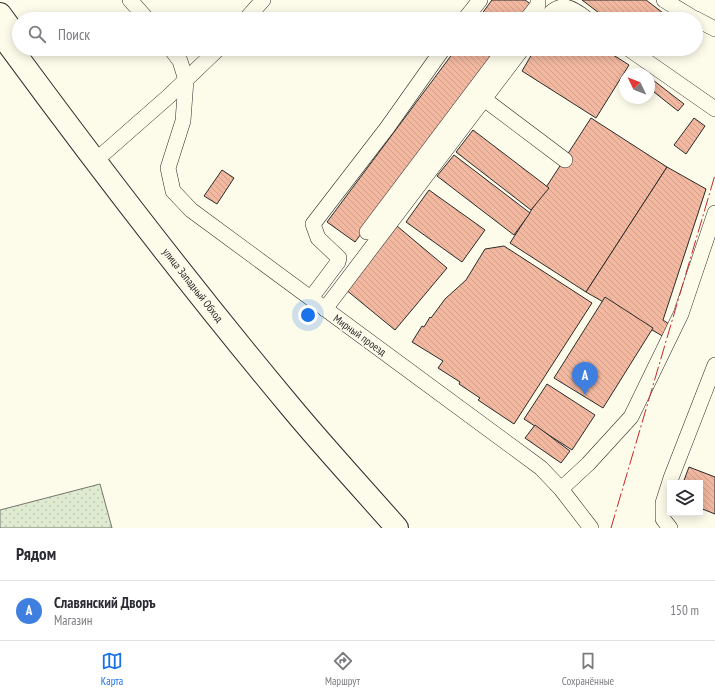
<!DOCTYPE html>
<html lang="ru">
<meta charset="utf-8">
<style>
:root{--surface:#fff;--page:#f2f2f3;--text:#2b2b33;--muted:#7c7c81;--line:#e1e1e2;--accent:#1a73e8}
body{margin:0;font-family:"PT Sans Narrow",sans-serif;background:var(--page);color:var(--text)}
.controls{position:absolute;right:12px;bottom:12px;display:grid;overflow:hidden;border-radius:0px;box-shadow:0 2px 10px #0003}
.controls button{width:36px;height:36px;display:grid;place-items:center;padding:0;border:0;border-bottom:1px solid var(--line);background:var(--surface);color:var(--text);font:20px sans-serif}
.compass{position:absolute;left:619px;top:68px;width:36px;height:36px;border-radius:50%;background:var(--surface);box-shadow:0 2px 10px #0003;rotate:313deg}
.you{position:absolute;left:308px;top:315px;width:14px;height:14px;margin:-10px;border:3px solid #fff;border-radius:50%;background:#1a73e8;box-shadow:0 0 0 6px #1a73e833}
.badge{display:grid;place-items:center;width:26px;height:26px;border-radius:50%;background:var(--accent);color:#fff;font-size:13px;font-weight:700}
.pin{position:absolute;translate:-50% -33px;filter:drop-shadow(0 1px 2px #0008)}
.pin::after{content:'';position:absolute;top:21px;width:14px;height:12px;background:inherit;clip-path:polygon(0 0,100% 0,50% 100%)}
.list{margin:0;padding:0;list-style:none}
h2{display:flex;justify-content:space-between;align-items:center;height:52px;margin:0;padding:0 16px;font-size:17px}
h2 small{font-size:13px;font-weight:400;color:var(--muted)}
.list li{display:grid;grid-template-columns:26px 1fr auto;gap:12px;align-items:center;box-sizing:border-box;height:60px;padding:0 16px;border-top:1px solid var(--line)}
.list b{display:block;font-size:15px;white-space:nowrap}
.list p{margin:0;font-size:13px;white-space:nowrap;color:var(--muted)}
.list em{font-size:13px;font-style:normal;color:var(--muted)}
.icon{flex:none;width:22px;height:22px;fill:none;stroke:currentColor;stroke-width:2;stroke-linecap:round;stroke-linejoin:round}
.map{position:relative;flex:none;width:715px;height:528px;overflow:hidden}
.search{position:absolute;background:var(--surface);box-shadow:0 2px 10px #0003;left:12px;right:12px;top:12px;height:44px;display:flex;align-items:center;gap:10px;box-sizing:border-box;padding:0 14px;border-radius:22px;color:var(--muted);font-size:15px}
.sheet{height:112px;background:var(--surface)}
nav{display:flex;justify-content:space-around;align-items:center;box-sizing:border-box;height:56px;border-top:1px solid var(--line);background:var(--surface);font-size:11px;color:var(--muted)}
nav a{display:grid;justify-items:center;gap:2px}
nav .on{color:var(--accent)}
.map>svg:first-child{display:block}
.park{fill:url(#park-dots);stroke:#74746e}
.building{fill:url(#building-back-hatch);stroke:#2b2b2b}
.lines{fill:none;stroke-linecap:round;stroke-linejoin:round}
.minor-casing{stroke:#2b2b2b;stroke-width:16}
.highway-casing{stroke:#2b2b2b;stroke-width:24}
.minor{stroke:#fdfbea;stroke-width:15}
.highway{stroke:#fdfbea;stroke-width:22}
.power{stroke:#c62828;stroke-width:1;stroke-dasharray:14 3 2 3;stroke-linecap:butt}
.labels{text-anchor:middle;stroke-width:3;stroke-linejoin:round;paint-order:stroke}
.street-label{font-size:11px;fill:#2b2b2b;stroke:#fdfbea}
</style>
<div class="map">
<svg width="715" height="528" viewBox="0 0 715 528">
<defs>
<pattern id="park-dots" width="8" height="8" patternUnits="userSpaceOnUse"><rect width="8" height="8" fill="#deebd1"/><path d="M2 2h.1M6 6h.1" fill="none" stroke="#bfcab4" stroke-width="1.8" stroke-linecap="round"/></pattern>
<pattern id="building-back-hatch" width="6" height="6" patternUnits="userSpaceOnUse"><rect width="6" height="6" fill="#f2b8a0"/><path d="M-1 5l2 2M0 0l6 6M5-1l2 2" fill="none" stroke="#d09e8a"/></pattern>
</defs>
<rect width="100%" height="100%" fill="#fdfbea"/>
<path class="park" d="M100,484L112,528H0V510Z"/>
<g class="building">
<path d="M492,0H525L532,5L521,19H478Z"/>
<path d="M582,0H646L671,19H607Z"/>
<path d="M456,49H499L355,242L327,222Z"/>
<path d="M535,49H604L629,65L596,118L522,71Z"/>
<path d="M649,77L684,104L678,111L649,88Z"/>
<path d="M591,118L667,167L586,292L510,243Z"/>
<path d="M694,118L705,126L686,154L674,145Z"/>
<path d="M473,130L549,188L531,210L456,152Z"/>
<path d="M454,155L530,213L514,235L437,176Z"/>
<path d="M667,167L706,189L663,320L672,326L666,338L586,292Z"/>
<path d="M222,170L234,178L217,204L204,196Z"/>
<path d="M429,190L485,230L462,262L406,222Z"/>
<path d="M397,226L447,268L395,330L345,289Z"/>
<path d="M504,246L592,303L514,424L478,400L480,398L459,384L460,382L438,368L443,361L412,342L422,326L424,327L430,317L431,318L445,299L466,280L485,249Z"/>
<path d="M605,297L653,328L603,408L554,378Z"/>
<path d="M547,384L595,415L572,450L524,419Z"/>
<path d="M535,425L570,451L561,463L525,438Z"/>
<path d="M689,467L715,477V514L700,508V483H683Z"/>
</g>
<g class="lines">
<g class="minor-casing">
<g id="minor">
<path d="M130,0L147,19"/>
<path d="M664,0L695,19"/>
<path d="M246,19L263,0"/>
<path d="M465,19L480,0"/>
<path d="M527,19L538,5V0"/>
<path d="M545,19C560,0 570,6 587,19"/>
<path d="M696,19L715,29"/>
<path d="M171,49L180,61L186,80L183,121L168,168L173,191L191,210L541,468L561,489L591,528"/>
<path d="M629,49L715,109"/>
<path d="M484,99L565,160"/>
<path d="M95,161L169,96L218,49"/>
<path d="M367,232L505,49"/>
<path d="M311,298L338,262L339,258L318,238L313,224L387,128L443,49"/>
<path d="M325,309L522,49"/>
<path d="M561,489L588,464L631,417L681,314L715,213"/>
<path d="M670,528L663,519V503L671,478L715,365"/>
</g>
</g>
<g class="highway-casing">
<g id="highway">
<path d="M0,14L19,40"/>
<path d="M0,33C93,160 189,285 290,406C324,447 361,487 397,528"/>
</g>
</g>
<use href="#minor" class="minor"/>
<use href="#highway" class="highway"/>
<path class="power" d="M611,528L715,175"/>
</g>
<g class="labels">
<g class="street-label">
<text transform="translate(193 285) rotate(52)" y="4">улица Западный Обход</text>
<text transform="translate(360 335) rotate(36)" y="4">Мирный проезд</text>
</g>
</g>
</svg>
<div class="controls">
<button><svg class="icon" aria-label="layers" viewBox="0 0 24 24"><path d="M12 4l9 5-9 5-9-5zM3 14l9 5 9-5"/></svg></button>
</div>
<svg class="compass" viewBox="-18 -18 36 36"><path d="M0-13l5 13h-10z" fill="#e53935"/><path d="M0 13l5-13h-10z" fill="#7c7c81"/></svg>
<div class="you"></div>
<div class="pin badge" style="left:585px;top:395px;background:#3f7fe0">A</div>
<div class="search"><svg class="icon" aria-label="search" viewBox="0 0 24 24"><circle cx="10" cy="10" r="6"/><path d="M15 15l6 6"/></svg>Поиск</div>
</div>
<section class="sheet">
<h2>Рядом<small></small></h2>
<ul class="list">
<li><span class="badge" style="background:#3f7fe0">A</span><div><b>Cлавянский Дворъ</b><p>Магазин</p></div><em>150 m</em></li>
</ul>
</section>
<nav>
<a class="on"><svg class="icon" aria-label="map" viewBox="0 0 24 24"><path d="M3 6l6-2 6 2 6-2v14l-6 2-6-2-6 2zM9 4v14M15 6v14"/></svg>Карта</a>
<a><svg class="icon" aria-label="directions" viewBox="0 0 24 24"><path d="M12 3l9 9-9 9-9-9zM9 14v-3h6M13 9l2 2-2 2"/></svg>Маршрут</a>
<a><svg class="icon" aria-label="saved" viewBox="0 0 24 24"><path d="M7 4h10v16l-5-4-5 4z"/></svg>Сохранённые</a>
</nav>
